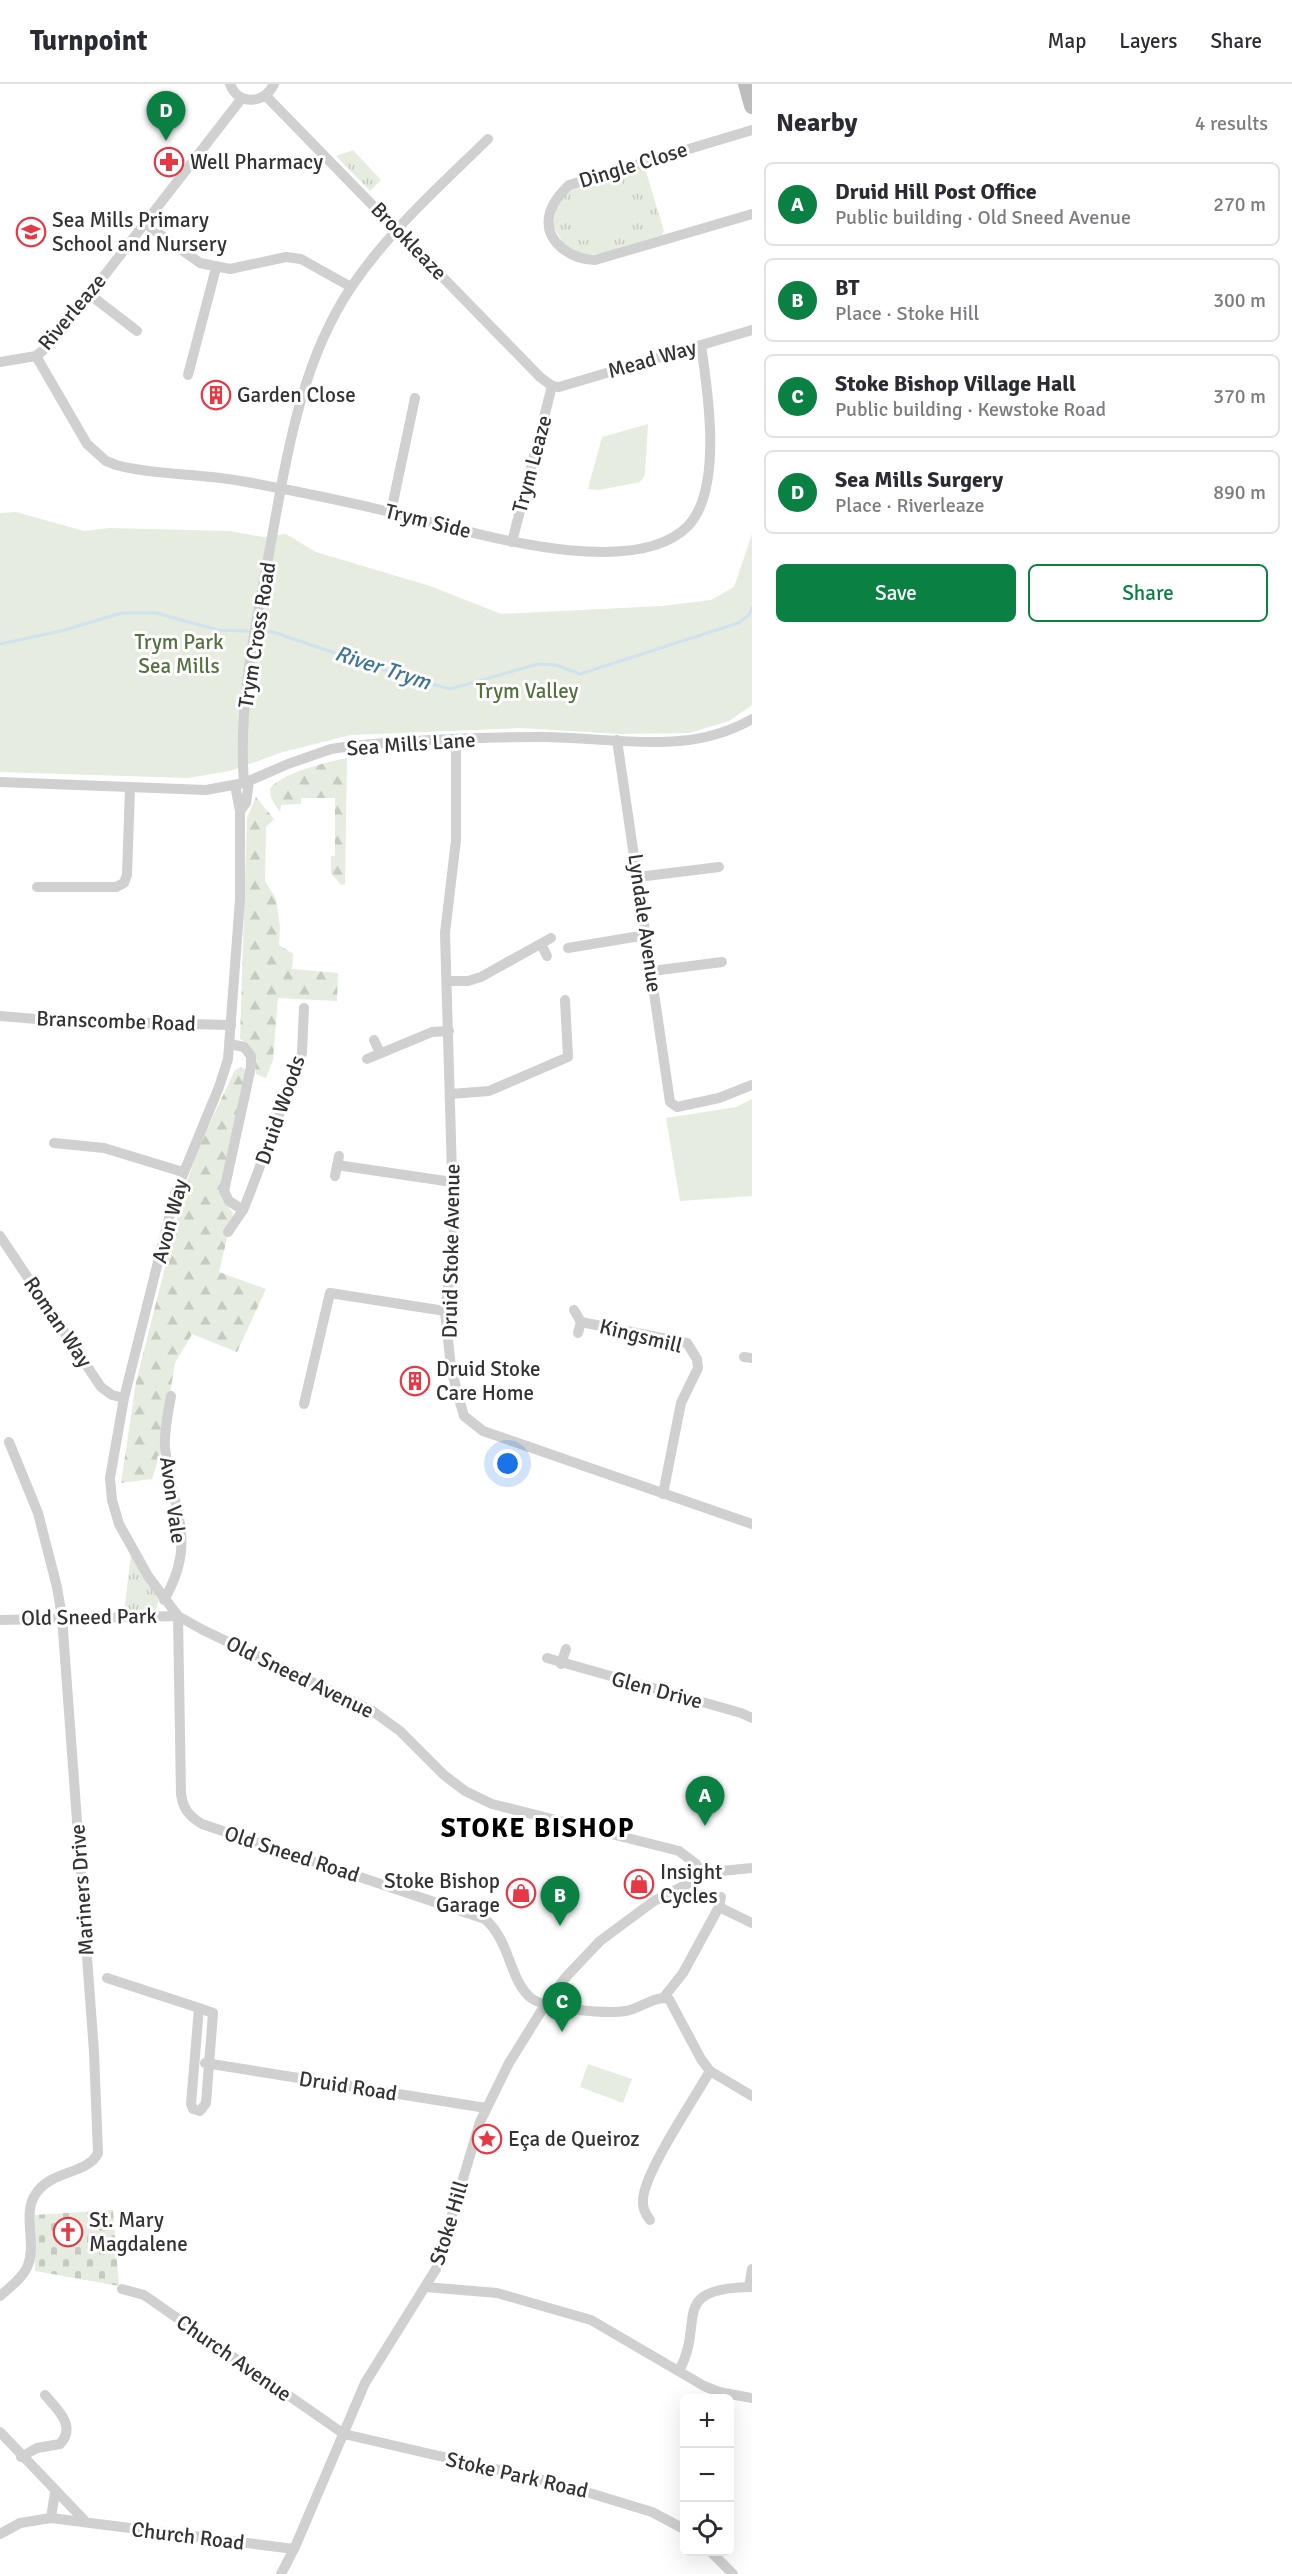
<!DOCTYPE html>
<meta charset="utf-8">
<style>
:root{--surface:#fff;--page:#f2f2f3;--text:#2b2b33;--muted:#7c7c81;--line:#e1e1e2;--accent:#0b8043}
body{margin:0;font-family:Signika,sans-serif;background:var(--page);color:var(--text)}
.controls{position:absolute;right:18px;bottom:18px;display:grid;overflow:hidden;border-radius:9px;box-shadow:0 6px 24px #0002}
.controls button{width:54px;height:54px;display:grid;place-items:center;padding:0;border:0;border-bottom:2px solid var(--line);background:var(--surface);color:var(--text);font:30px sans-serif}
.you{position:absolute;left:508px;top:1380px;width:21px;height:21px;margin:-15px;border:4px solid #fff;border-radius:50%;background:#1a73e8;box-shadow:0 0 0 9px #1a73e833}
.badge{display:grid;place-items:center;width:39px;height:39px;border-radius:50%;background:var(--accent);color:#fff;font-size:20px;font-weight:700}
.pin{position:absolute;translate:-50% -50px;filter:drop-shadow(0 2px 3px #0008)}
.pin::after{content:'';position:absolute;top:32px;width:21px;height:18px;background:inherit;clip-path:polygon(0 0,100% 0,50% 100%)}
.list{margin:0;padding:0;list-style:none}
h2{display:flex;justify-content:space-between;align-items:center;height:78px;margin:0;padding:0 24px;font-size:26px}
h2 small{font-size:20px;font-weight:400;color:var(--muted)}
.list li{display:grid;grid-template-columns:39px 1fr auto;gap:18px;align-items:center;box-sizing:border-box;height:84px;margin:0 12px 12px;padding:0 12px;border:2px solid var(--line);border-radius:9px}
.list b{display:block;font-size:22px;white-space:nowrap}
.list p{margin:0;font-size:20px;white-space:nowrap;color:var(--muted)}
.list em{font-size:20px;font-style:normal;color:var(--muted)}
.actions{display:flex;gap:12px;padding:18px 24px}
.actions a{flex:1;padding:14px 0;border:2px solid var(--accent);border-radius:9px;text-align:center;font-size:21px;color:var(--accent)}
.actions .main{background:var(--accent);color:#fff}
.icon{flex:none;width:33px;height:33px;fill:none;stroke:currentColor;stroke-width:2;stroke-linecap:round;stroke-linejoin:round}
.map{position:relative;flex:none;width:752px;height:2490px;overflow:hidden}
header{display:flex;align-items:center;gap:36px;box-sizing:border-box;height:84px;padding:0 30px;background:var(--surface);border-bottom:2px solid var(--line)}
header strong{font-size:28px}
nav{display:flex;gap:33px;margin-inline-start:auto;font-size:21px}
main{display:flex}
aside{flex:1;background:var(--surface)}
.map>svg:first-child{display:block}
.grass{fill:url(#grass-tufts)}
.forest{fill:url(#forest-firs)}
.cemetery{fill:url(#cemetery-stones)}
.green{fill:#e6ecdf}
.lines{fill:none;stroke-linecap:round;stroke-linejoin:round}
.stream{stroke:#cfe2ee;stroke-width:3}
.street{stroke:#d0d0d0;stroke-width:10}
.secondary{stroke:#bdbdbd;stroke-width:16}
.labels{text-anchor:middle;stroke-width:6;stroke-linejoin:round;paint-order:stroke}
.poi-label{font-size:21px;fill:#333;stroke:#fff;text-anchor:start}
.street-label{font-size:21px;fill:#333;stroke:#fff}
.park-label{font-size:21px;fill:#56703f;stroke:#fff}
.water-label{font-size:22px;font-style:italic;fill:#3f7597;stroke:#fff}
.district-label{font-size:27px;font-weight:bold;letter-spacing:1.5px;fill:#000;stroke:#fff}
</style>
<header>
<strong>Turnpoint</strong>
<nav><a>Map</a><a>Layers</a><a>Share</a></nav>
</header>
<main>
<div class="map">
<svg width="752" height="2490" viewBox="0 0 752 2490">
<defs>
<pattern id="grass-tufts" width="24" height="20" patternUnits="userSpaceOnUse" patternTransform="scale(1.5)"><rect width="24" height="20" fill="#e6ecdf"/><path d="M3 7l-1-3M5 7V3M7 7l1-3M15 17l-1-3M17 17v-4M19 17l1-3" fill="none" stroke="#c6cbc0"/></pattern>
<pattern id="forest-firs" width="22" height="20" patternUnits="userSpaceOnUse" patternTransform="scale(1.5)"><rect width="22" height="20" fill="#e6ecdf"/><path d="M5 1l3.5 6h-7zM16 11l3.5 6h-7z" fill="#c6cbc0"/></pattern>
<pattern id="cemetery-stones" width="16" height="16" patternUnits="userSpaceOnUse" patternTransform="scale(1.5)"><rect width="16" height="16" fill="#e6ecdf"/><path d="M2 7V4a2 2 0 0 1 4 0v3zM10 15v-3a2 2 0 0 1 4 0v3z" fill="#c6cbc0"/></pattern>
</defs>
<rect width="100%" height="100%" fill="#fff"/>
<g class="grass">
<path d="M353,66L381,96L370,107L336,72Z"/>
<path d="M644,81L664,147L662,151L599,170L587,171L576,168L564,160L553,142L556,123L568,105Z"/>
<path d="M131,1471L159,1514L157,1523L154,1527L124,1528Z"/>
</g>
<g class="forest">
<path d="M347,674L345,800L341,801L331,789V772H335V714H301V720L281,721L280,728L271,714L270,705C280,689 328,678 347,674Z"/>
<path d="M256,713L274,735L266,743L265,797L276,815L280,843L279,861L293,870L292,885L338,889L337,917L278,914L273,976L266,994L256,990C256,975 255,963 240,955L247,734Z"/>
<path d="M241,983L247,986L221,1113L233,1129L219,1188L266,1205L237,1268L192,1250L175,1279L160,1370L152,1395L121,1399L136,1298L186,1100L201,1058L235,986Z"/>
</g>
<path class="cemetery" d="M113,2126L119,2202L35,2187L34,2131Z"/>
<g class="green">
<path d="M623,99L632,149L581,157L572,107Z"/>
<path d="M648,340L645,391L640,398L599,406L588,405L602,353Z"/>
<path d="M16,428L84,447L109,444L229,447L263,453L286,450L316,468L430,502L501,530L662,522L711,516L734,503L752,450V621L729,637L689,649L619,650L521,644L351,651L283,668L230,687L188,694L0,688V429Z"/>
<path d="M752,1015V1112L680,1117L666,1034L736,1023Z"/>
<path d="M588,1980L632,1995L623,2019L580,2003Z"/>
</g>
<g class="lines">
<path class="stream" d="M0,560L61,547L122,529H156L218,546L273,548L391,588L450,605L538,580L556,581L580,590L738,539L749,531L752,523"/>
<g class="street">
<path d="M230,0C238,22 265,20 274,0"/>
<path d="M266,12L540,293L552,302"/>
<path d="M752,46L569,101C560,110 551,120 549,133C545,159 573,176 595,176L752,130"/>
<path d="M144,139L200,179L230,185L286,173L301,175L351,203"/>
<path d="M89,210L137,247"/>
<path d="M36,272L87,360L106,377L116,381C158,392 204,389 247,398C296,407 345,417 394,429C463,445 631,500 688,442C723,405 708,308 701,261"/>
<path d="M0,278L36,272L52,259L242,14"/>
<path d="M188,291L216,184"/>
<path d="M552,302L559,303L752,246"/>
<path d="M391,428L415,314"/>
<path d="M512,458L552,302"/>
<path d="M456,656V756L445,849L454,1159L445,1227L451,1284L460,1318L464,1332L483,1347L752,1440"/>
<path d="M617,656L670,1018L677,1023L719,1014L752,1001"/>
<path d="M0,698L206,706L244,699L288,680L331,665L351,662C413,656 481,653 542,653C613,653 687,673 752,635"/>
<path d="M244,699C238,620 255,546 269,469C286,378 299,280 352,202C390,146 440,102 488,55"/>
<path d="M235,701L240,727V815L228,975L219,1003L175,1110L124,1314L110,1394L112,1416L119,1440L148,1492L178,1532L203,1546L371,1626L400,1647L444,1691L465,1707L492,1720L679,1767L696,1780L703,1791"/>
<path d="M240,727L246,719L249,697"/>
<path d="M638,793L719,783"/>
<path d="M37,803H116L124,799L127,791L130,704"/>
<path d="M541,860L547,872"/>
<path d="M568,864L646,851"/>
<path d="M652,887L722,878"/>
<path d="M448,897H468L481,893L551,854"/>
<path d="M0,932L60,937L231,941"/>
<path d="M374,956L380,969"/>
<path d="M230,960L244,963L251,972V983L224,1107L229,1117L243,1126"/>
<path d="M367,975L432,948L449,947"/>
<path d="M451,1010L489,1007L568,973L565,916"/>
<path d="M54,1059L104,1064L183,1088"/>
<path d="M337,1081L452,1098"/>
<path d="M335,1092L339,1072"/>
<path d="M228,1148L243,1126L250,1109L302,969L304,924"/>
<path d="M0,1152L101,1303L112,1311L124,1314"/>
<path d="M574,1226L581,1238L578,1249"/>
<path d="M581,1238L687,1259L697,1275L698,1284L681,1319L663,1410"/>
<path d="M744,1273L752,1274"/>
<path d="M304,1320L330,1209L445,1227"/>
<path d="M164,1516C200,1454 170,1424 165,1363C164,1347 168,1329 171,1312"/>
<path d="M178,1532L181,1710C183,1725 189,1732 202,1740L485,1835C511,1858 509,1896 531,1914C545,1925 608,1930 626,1927C640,1925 655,1911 669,1915L701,1975L710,1987L752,2012"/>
<path d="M0,1536L178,1532"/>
<path d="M547,1574L741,1629L752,1634"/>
<path d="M561,1580L566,1565"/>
<path d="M719,1823L752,1839"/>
<path d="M107,1894L199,1924L213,1929L206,2019L200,2027L193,2025L191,2020L199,1924"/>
<path d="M664,1913L683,1889L719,1823L721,1813"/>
<path d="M205,1979L486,2024"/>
<path d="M650,2136C645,2130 642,2124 643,2115C645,2087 694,2015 710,1987"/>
<path d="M426,2203L497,2209L591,2236L704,2302L719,2308L752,2314"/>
<path d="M749,2203L752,2185"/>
<path d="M122,2205L144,2211L344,2350L560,2400L652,2428L684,2445"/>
<path d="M0,2212C9,2204 24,2193 28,2181C37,2158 21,2128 37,2108C53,2086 88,2090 98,2069L94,1968L62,1533L57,1503L38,1429L9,1358"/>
<path d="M679,2287C706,2238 667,2204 752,2203"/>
<path d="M0,2348L84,2436"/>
<path d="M21,2373L37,2364L60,2360C77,2342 57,2325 45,2311"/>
<path d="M51,2434L55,2408"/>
<path d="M0,2450L20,2439L51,2434L294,2465"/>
<path d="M711,2468L733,2490"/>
<path d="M281,2490L295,2463L365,2299L436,2185L480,2038L509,1979L545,1921L565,1894L600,1857L654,1817L711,1788L752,1784"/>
</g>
<path class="secondary" d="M746,0L752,22"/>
</g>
<defs>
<g id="pharmacy-ring" transform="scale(1.5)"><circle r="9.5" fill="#fff" stroke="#e63946" stroke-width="1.5"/><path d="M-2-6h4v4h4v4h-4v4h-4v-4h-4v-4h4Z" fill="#e63946"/></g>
<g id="school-ring" transform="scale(1.5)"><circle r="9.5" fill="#fff" stroke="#e63946" stroke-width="1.5"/><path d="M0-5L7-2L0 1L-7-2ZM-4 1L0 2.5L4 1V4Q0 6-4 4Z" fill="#e63946"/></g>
<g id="building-ring" transform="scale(1.5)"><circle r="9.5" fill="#fff" stroke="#e63946" stroke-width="1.5"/><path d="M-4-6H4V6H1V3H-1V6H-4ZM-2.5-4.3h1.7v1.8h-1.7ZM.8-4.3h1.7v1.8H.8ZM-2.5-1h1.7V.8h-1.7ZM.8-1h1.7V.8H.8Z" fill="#e63946"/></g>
<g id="shop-ring" transform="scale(1.5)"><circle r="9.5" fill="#fff" stroke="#e63946" stroke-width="1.5"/><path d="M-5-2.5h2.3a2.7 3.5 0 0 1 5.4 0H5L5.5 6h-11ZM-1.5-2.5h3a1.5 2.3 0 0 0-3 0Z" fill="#e63946"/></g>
<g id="sight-ring" transform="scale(1.5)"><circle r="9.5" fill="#fff" stroke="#e63946" stroke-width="1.5"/><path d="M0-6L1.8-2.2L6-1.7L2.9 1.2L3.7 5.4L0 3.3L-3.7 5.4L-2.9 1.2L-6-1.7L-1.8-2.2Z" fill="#e63946"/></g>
<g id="church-ring" transform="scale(1.5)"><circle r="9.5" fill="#fff" stroke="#e63946" stroke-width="1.5"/><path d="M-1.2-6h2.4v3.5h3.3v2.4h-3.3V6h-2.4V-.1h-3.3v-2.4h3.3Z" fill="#e63946"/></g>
</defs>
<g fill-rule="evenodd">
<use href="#pharmacy-ring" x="169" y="78"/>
<use href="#school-ring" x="31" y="148"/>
<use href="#building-ring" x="216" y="311"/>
<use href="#building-ring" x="415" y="1297"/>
<use href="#shop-ring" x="639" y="1800"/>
<use href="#shop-ring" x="521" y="1809"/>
<use href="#sight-ring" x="487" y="2055"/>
<use href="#church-ring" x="68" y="2148"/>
</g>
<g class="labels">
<g class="poi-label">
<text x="190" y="85">Well Pharmacy</text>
<text x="52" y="143">Sea Mills Primary<tspan x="52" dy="24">School and Nursery</tspan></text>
<text x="237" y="318">Garden Close</text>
<text x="436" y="1292">Druid Stoke<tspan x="436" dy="24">Care Home</tspan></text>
<text x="660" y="1795">Insight<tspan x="660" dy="24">Cycles</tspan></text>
<text x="500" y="1804" text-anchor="end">Stoke Bishop<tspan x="500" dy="24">Garage</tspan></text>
<text x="508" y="2062">Eça de Queiroz</text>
<text x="89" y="2143">St. Mary<tspan x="89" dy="24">Magdalene</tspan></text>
</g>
<g class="street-label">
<text transform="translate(633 81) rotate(-17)" y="7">Dingle Close</text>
<text transform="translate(409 157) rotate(46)" y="7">Brookleaze</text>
<text transform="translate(72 228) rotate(-50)" y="7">Riverleaze</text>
<text transform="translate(652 275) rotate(-16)" y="7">Mead Way</text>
<text transform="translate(532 380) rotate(-75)" y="7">Trym Leaze</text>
<text transform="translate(428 437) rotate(14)" y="7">Trym Side</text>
<text transform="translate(257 551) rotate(-81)" y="7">Trym Cross Road</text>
<text transform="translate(411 660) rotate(-4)" y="7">Sea Mills Lane</text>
<text transform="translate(645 839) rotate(82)" y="7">Lyndale Avenue</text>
<text transform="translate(116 937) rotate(2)" y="7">Branscombe Road</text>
<text transform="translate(280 1026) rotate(-71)" y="7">Druid Woods</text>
<text transform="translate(170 1137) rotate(-75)" y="7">Avon Way</text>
<text transform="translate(451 1167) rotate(-89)" y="7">Druid Stoke Avenue</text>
<text transform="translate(58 1238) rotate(56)" y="7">Roman Way</text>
<text transform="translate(641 1252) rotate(14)" y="7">Kingsmill</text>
<text transform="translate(173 1416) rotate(82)" y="7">Avon Vale</text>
<text transform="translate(89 1533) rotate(-1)" y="7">Old Sneed Park</text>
<text transform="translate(300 1593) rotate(26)" y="7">Old Sneed Avenue</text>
<text transform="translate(657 1606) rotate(15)" y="7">Glen Drive</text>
<text transform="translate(292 1770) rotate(18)" y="7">Old Sneed Road</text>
<text transform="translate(82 1806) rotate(-94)" y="7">Mariners Drive</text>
<text transform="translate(348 2002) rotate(9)" y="7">Druid Road</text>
<text transform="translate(449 2139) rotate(-73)" y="7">Stoke Hill</text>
<text transform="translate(234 2274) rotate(35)" y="7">Church Avenue</text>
<text transform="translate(517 2391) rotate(13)" y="7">Stoke Park Road</text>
<text transform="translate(188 2452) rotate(7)" y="7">Church Road</text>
</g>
<g class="park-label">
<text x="179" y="565">Trym Park<tspan x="179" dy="24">Sea Mills</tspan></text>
<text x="527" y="614">Trym Valley</text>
</g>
<g class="water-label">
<text transform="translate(383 583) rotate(18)" y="8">River Trym</text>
</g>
<g class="district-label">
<text x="538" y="1753">STOKE BISHOP</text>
</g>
</g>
</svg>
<div class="controls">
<button>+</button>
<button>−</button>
<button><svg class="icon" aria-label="locate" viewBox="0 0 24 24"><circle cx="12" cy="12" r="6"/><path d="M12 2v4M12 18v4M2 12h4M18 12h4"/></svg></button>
</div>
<div class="you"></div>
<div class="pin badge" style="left:705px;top:1742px">A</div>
<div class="pin badge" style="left:560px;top:1842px">B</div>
<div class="pin badge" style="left:562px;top:1948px">C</div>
<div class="pin badge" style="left:166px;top:57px">D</div>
</div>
<aside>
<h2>Nearby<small>4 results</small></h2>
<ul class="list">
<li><span class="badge">A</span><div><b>Druid Hill Post Office</b><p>Public building · Old Sneed Avenue</p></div><em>270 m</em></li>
<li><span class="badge">B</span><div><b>BT</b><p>Place · Stoke Hill</p></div><em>300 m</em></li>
<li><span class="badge">C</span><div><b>Stoke Bishop Village Hall</b><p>Public building · Kewstoke Road</p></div><em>370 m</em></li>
<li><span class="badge">D</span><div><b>Sea Mills Surgery</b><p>Place · Riverleaze</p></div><em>890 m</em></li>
</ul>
<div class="actions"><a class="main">Save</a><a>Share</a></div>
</aside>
</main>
